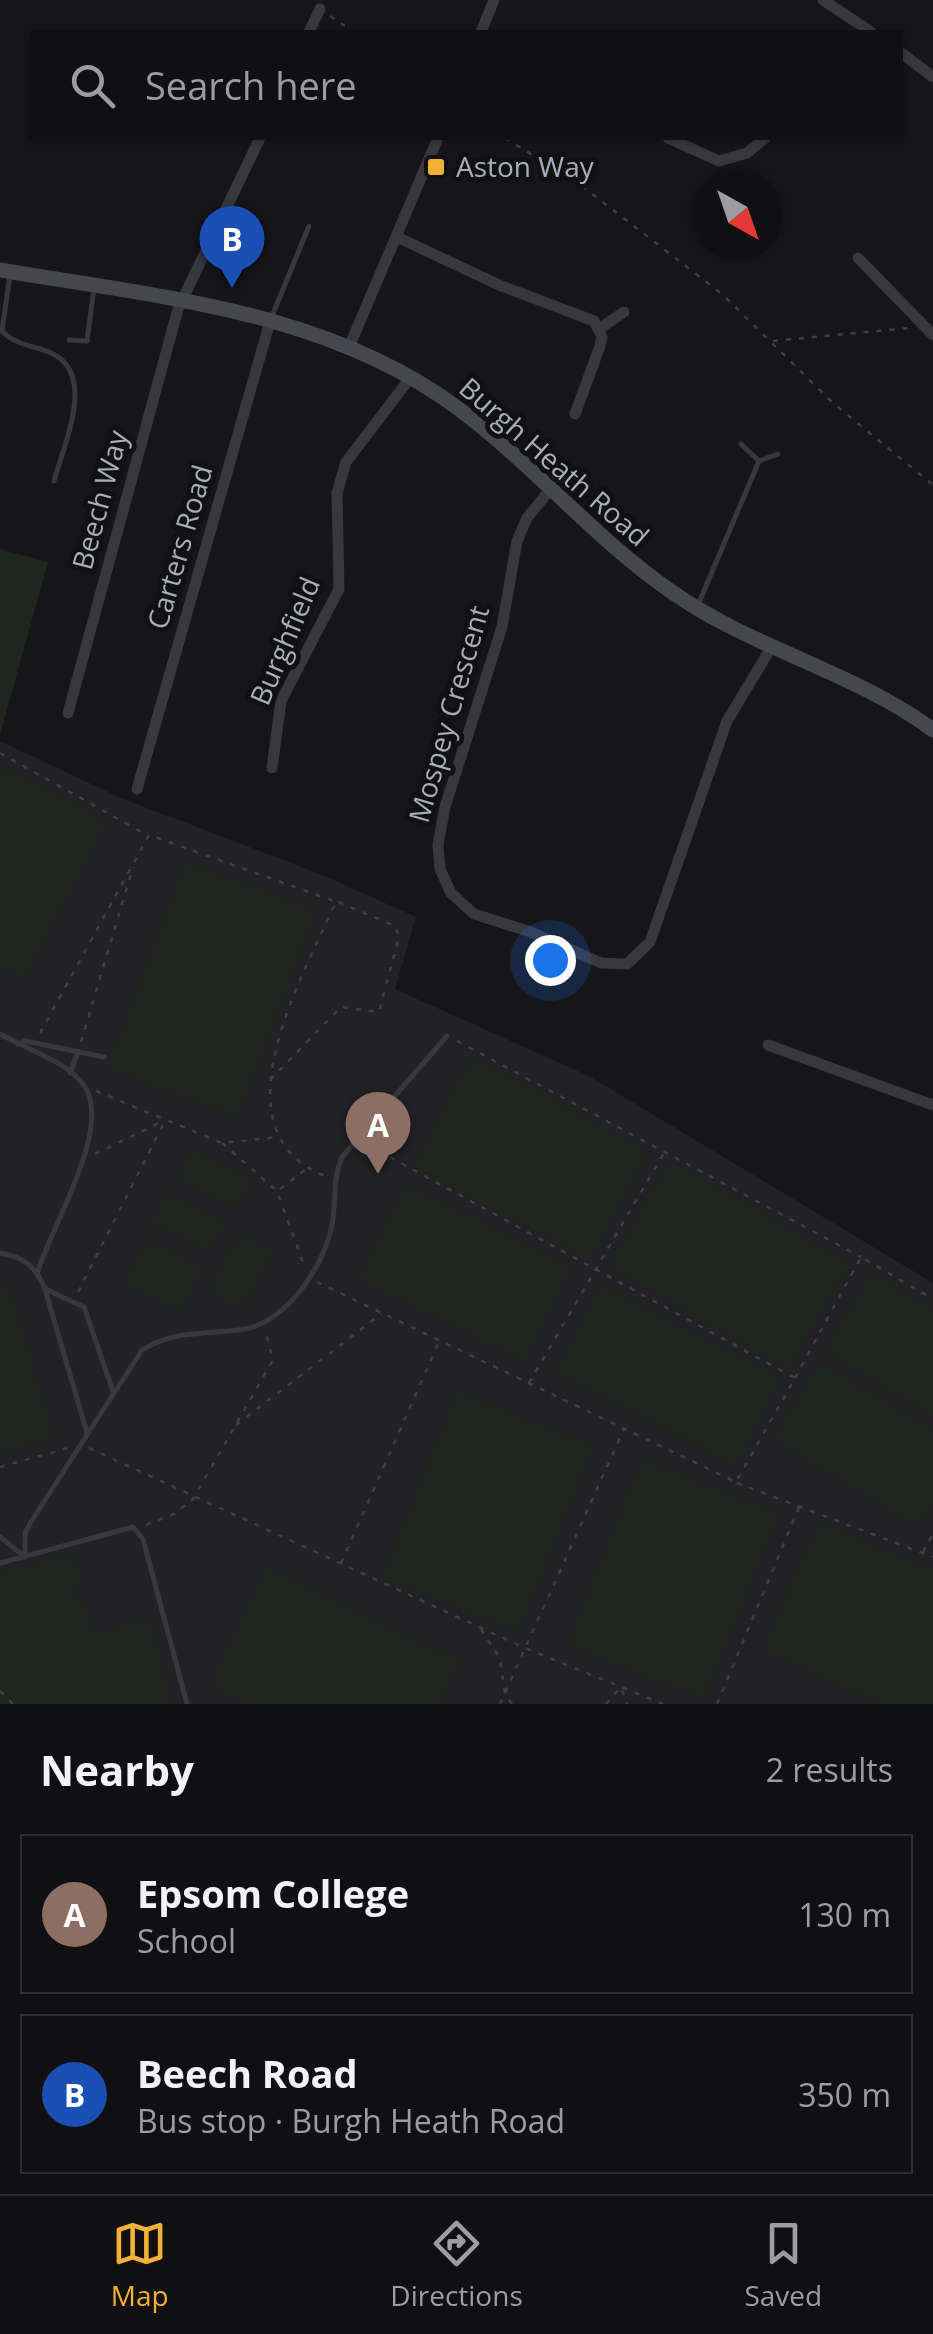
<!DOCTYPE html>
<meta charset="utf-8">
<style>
:root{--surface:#101012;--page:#19191b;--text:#f1f3f6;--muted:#9c9d9f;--line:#303032;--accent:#f2b134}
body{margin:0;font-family:"Open Sans",sans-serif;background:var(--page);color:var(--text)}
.compass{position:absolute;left:693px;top:170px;width:90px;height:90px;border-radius:50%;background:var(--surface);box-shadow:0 2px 8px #0004;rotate:140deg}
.you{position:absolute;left:550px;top:960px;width:35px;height:35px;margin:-25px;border:8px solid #fff;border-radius:50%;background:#1a73e8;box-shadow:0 0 0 15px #1a73e833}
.badge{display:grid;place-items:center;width:65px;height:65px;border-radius:50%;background:var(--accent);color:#fff;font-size:32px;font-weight:700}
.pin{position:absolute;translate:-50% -82px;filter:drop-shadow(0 2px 5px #0008)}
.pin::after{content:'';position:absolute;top:52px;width:35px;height:30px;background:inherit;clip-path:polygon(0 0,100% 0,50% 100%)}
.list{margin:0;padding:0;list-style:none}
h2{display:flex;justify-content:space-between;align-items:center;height:130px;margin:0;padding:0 40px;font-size:42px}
h2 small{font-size:32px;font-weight:400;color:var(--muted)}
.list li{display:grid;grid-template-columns:65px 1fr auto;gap:30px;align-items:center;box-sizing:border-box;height:160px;margin:0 20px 20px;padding:0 20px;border:2px solid var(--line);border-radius:0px}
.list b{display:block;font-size:38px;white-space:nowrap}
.list p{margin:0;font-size:32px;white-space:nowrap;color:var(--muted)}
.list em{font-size:32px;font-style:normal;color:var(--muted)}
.icon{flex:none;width:55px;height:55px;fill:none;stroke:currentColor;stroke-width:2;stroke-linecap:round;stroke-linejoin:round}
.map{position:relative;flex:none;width:933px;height:1704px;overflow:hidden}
.search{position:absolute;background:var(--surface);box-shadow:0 2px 8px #0004;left:30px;right:30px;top:30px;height:110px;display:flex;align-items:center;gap:25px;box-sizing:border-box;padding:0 35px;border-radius:0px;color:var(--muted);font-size:38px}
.sheet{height:490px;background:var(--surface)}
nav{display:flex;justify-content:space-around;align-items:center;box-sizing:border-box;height:140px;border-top:2px solid var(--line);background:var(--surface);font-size:28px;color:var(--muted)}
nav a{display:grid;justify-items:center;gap:5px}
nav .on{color:var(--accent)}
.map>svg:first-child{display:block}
.built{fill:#222225}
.green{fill:#1e261f}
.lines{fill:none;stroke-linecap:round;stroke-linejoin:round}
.path{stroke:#3d3f44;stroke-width:2.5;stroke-dasharray:5 8;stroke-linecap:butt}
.service{stroke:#37383d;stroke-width:5}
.minor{stroke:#37383d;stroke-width:11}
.secondary{stroke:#45474d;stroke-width:15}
.poi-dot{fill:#f2b134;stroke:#111113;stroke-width:4}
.labels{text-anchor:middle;stroke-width:10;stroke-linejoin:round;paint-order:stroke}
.poi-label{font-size:28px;fill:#a8adb8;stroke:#111113;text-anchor:start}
.street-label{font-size:28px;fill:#a8adb8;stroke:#111113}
</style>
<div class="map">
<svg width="933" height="1704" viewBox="0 0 933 1704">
<rect width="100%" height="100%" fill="#161618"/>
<path class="built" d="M0,741L121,798L325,876L416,917L395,989L591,1077L933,1283V1704H0Z"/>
<g class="green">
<path d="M0,549L48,562L0,735Z"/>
<path d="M4,768L107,822L24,978L0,965V777Z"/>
<path d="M186,863L315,911L238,1116L108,1068Z"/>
<path d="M472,1058L648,1151L590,1259L414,1166Z"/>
<path d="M192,1150L250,1180L236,1208L177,1178Z"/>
<path d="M670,1161L849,1264L789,1369L610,1266Z"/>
<path d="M405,1184L571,1266L525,1361L358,1279Z"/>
<path d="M166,1194L224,1224L209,1252L151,1222Z"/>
<path d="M241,1234L272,1251L240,1308L209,1291Z"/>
<path d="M148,1242L202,1269L181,1311L126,1284Z"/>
<path d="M872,1274L933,1311V1415L826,1351Z"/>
<path d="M7,1283L54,1437L0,1454V1285Z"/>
<path d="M601,1285L780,1378L736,1464L556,1372Z"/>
<path d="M820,1364L933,1431V1501L918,1526L774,1440Z"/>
<path d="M457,1392L592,1446L518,1631L383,1577Z"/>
<path d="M642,1460L778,1514L704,1698L568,1644Z"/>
<path d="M819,1522L933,1571V1704H884L763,1650Z"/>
<path d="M72,1554L83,1586L71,1590L75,1603L83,1602L94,1634L150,1618L171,1704H0V1573Z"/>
<path d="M267,1568L459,1662L438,1704H249L210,1685Z"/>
</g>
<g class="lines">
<g class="path">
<path d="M330,16L354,32"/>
<path d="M505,138L578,183L722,294L833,403L933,485"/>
<path d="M773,341L909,328"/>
<path d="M0,753L147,835"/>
<path d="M40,1033L149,835L334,901"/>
<path d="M457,1041L861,1257"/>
<path d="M81,1042L133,867"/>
<path d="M270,1080L341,1007L379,1012L399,936L395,926L336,901C304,975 210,1134 328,1177"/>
<path d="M96,1091L222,1143L278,1137"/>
<path d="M222,1143L277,1191L304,1265"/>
<path d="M95,1154L165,1120"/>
<path d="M280,1189L305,1170"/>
<path d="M317,1282L736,1482L795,1378L366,1144"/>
<path d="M78,1292L165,1121"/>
<path d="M795,1378L861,1257L933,1299"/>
<path d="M529,1383L664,1153"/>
<path d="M236,1425L381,1314"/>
<path d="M89,1448L525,1648L663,1704"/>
<path d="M0,1467L68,1448"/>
<path d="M737,1483L933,1557"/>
<path d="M146,1525L174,1514L193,1499L273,1360L266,1334"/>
<path d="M923,1552L933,1534"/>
<path d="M341,1563L439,1342"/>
<path d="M481,1629L500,1659L505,1694L512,1704"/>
<path d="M0,1691L13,1704"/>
<path d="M500,1704L624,1429"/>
<path d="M606,1704L621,1687L627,1704"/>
<path d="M717,1704L799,1507"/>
</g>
<g class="service">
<path d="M10,275L2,331C15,345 35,346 51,353C98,374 63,446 54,481"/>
<path d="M272,316L309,226"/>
<path d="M69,340L87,341L94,288"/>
<path d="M741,444L759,461L778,454"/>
<path d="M698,605L759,461"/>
<path d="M0,1034C24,1048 71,1063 85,1087C112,1130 51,1227 38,1271"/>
<path d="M18,1044L25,1041L104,1057"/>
<path d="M70,1073L78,1052"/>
<path d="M0,1253C24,1257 36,1267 45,1289"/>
<path d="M87,1433L45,1289L84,1307L114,1394"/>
<path d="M0,1537L25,1557"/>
<path d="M25,1557V1533L32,1520L142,1350C172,1331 204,1334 239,1330C286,1326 328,1262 333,1218C336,1195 333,1178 342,1157L447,1036"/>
<path d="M0,1563L133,1527L143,1539L187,1704"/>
</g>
<g class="minor">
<path d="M823,0L871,32"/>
<path d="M309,32L320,9"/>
<path d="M481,32L494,0"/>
<path d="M900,52L933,77"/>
<path d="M668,138L719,161L747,153L765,138"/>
<path d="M397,237L499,285L594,321L602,337L600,346L575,414"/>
<path d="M858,258L933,335"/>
<path d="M599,329L624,312"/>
<path d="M349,347L438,138"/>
<path d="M549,491L527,518L517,541L502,627L445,807L438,845L440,869L451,893L474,914L531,932L601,963L627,964L650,942L727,721L771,648"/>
<path d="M68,713L178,309L260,138"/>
<path d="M272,768L281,701L339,589L337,493L346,462L411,377"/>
<path d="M137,789L271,318"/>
<path d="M768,1045L933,1105"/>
</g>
<path class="secondary" d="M0,270C158,297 326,310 459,409C534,465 595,539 672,592C753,649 853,671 933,730"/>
</g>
<rect class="poi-dot" x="426" y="157" width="20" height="20" rx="5"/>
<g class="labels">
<g class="poi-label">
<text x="456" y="177">Aston Way</text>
</g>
<g class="street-label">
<text transform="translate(554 462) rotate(41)" y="10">Burgh Heath Road</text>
<text transform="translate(100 500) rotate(-75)" y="10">Beech Way</text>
<text transform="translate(180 547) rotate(-74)" y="10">Carters Road</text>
<text transform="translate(285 641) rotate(-67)" y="10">Burghfield</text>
<text transform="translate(449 714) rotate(-74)" y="10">Mospey Crescent</text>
</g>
</g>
</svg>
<svg class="compass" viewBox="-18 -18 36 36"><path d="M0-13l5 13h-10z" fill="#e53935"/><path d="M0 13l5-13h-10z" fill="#9c9d9f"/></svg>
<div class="you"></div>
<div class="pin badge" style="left:378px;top:1174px;background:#8d6e63">A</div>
<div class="pin badge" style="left:232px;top:288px;background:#1a4fb4">B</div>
<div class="search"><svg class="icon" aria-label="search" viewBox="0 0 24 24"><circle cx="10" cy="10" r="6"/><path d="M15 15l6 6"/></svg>Search here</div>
</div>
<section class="sheet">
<h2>Nearby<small>2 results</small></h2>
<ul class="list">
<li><span class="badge" style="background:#8d6e63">A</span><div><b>Epsom College</b><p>School</p></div><em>130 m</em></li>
<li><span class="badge" style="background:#1a4fb4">B</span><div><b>Beech Road</b><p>Bus stop · Burgh Heath Road</p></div><em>350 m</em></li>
</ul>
</section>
<nav>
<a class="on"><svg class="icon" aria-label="map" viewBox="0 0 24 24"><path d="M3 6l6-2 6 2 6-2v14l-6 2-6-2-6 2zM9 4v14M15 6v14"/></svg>Map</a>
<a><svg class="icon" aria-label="directions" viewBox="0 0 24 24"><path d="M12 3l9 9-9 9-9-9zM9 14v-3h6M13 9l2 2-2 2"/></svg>Directions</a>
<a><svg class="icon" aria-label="saved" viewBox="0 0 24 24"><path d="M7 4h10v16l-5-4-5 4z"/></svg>Saved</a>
</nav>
